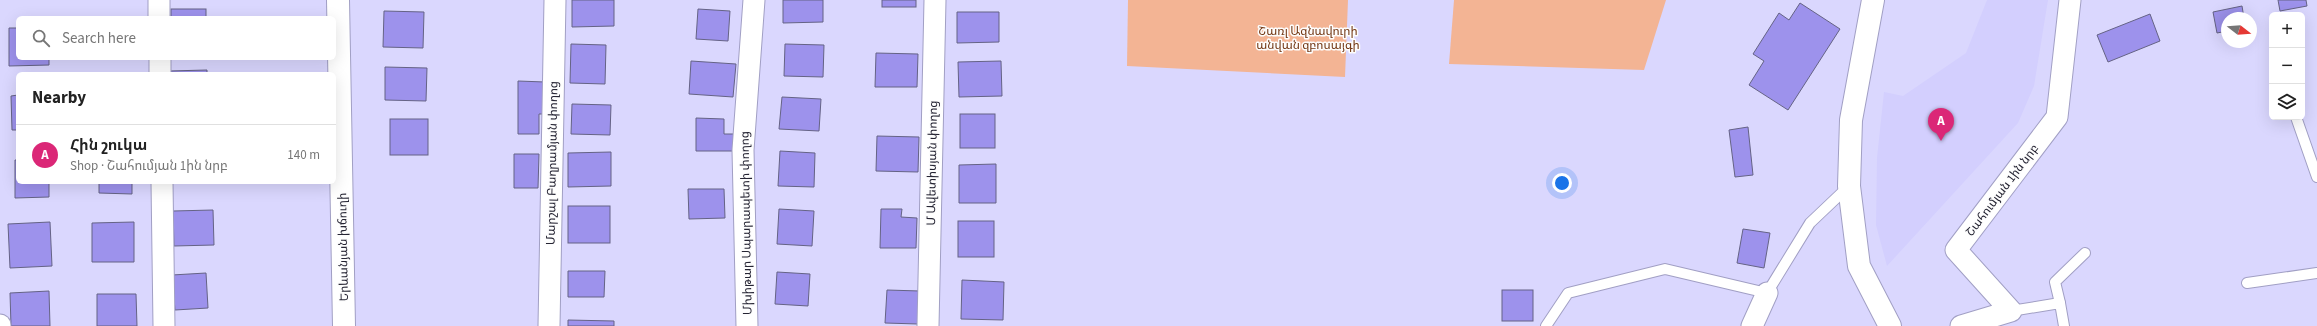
<!DOCTYPE html>
<meta charset="utf-8">
<style>
:root{--surface:#fff;--page:#f2f2f2;--text:#222;--muted:#767676;--line:#e0e0e0;--accent:#db2777}
body{margin:0;font-family:"Source Sans 3","Noto Sans Armenian",sans-serif;background:var(--page);color:var(--text)}
.controls{position:absolute;right:12px;top:12px;display:grid;overflow:hidden;border-radius:6px;box-shadow:0 4px 16px #0002}
.controls button{width:36px;height:36px;display:grid;place-items:center;padding:0;border:0;border-bottom:1px solid var(--line);background:var(--surface);color:var(--text);font:20px sans-serif}
.compass{position:absolute;left:2221px;top:12px;width:36px;height:36px;border-radius:50%;background:var(--surface);box-shadow:0 4px 16px #0002;rotate:107deg}
.you{position:absolute;left:1562px;top:183px;width:14px;height:14px;margin:-10px;border:3px solid #fff;border-radius:50%;background:#1a73e8;box-shadow:0 0 0 6px #1a73e833}
.badge{display:grid;place-items:center;width:26px;height:26px;border-radius:50%;background:var(--accent);color:#fff;font-size:13px;font-weight:700}
.pin{position:absolute;translate:-50% -33px;filter:drop-shadow(0 1px 2px #0008)}
.pin::after{content:'';position:absolute;top:21px;width:14px;height:12px;background:inherit;clip-path:polygon(0 0,100% 0,50% 100%)}
.list{margin:0;padding:0;list-style:none}
h2{display:flex;justify-content:space-between;align-items:center;height:52px;margin:0;padding:0 16px;font-size:17px}
h2 small{font-size:13px;font-weight:400;color:var(--muted)}
.list li{display:grid;grid-template-columns:26px 1fr auto;gap:12px;align-items:center;box-sizing:border-box;height:60px;padding:0 16px;border-top:1px solid var(--line)}
.list b{display:block;font-size:15px;white-space:nowrap}
.list p{margin:0;font-size:13px;white-space:nowrap;color:var(--muted)}
.list em{font-size:13px;font-style:normal;color:var(--muted)}
.icon{flex:none;width:22px;height:22px;fill:none;stroke:currentColor;stroke-width:2;stroke-linecap:round;stroke-linejoin:round}
.map{position:relative;flex:none;width:2317px;height:326px;overflow:hidden}
.search{position:absolute;background:var(--surface);box-shadow:0 4px 16px #0002;left:16px;top:16px;width:320px;height:44px;display:flex;align-items:center;gap:10px;box-sizing:border-box;padding:0 14px;border-radius:6px;color:var(--muted);font-size:15px}
.panel{position:absolute;background:var(--surface);box-shadow:0 4px 16px #0002;left:16px;top:72px;width:320px;height:112px;border-radius:6px}
.map>svg:first-child{display:block}
.built{fill:#d3cffe}
.green{fill:#f3b494}
.building{fill:#9d92ec;stroke:#656385}
.lines{fill:none;stroke-linecap:round;stroke-linejoin:round}
.service-casing{stroke:#a19fc4;stroke-width:12}
.minor-casing{stroke:#a19fc4;stroke-width:23}
.tertiary-casing{stroke:#a19fc4;stroke-width:24}
.secondary-casing{stroke:#a19fc4;stroke-width:24}
.service{stroke:#fff;stroke-width:10}
.minor{stroke:#fff;stroke-width:21}
.tertiary{stroke:#fff;stroke-width:22}
.secondary{stroke:#fff;stroke-width:22}
.labels{text-anchor:middle;stroke-width:3;stroke-linejoin:round;paint-order:stroke}
.park-label{font-size:12px;fill:#733814;stroke:#fdfdfd}
.street-label{font-size:12px;fill:#252433;stroke:#fdfdfd}
</style>
<div class="map">
<svg width="2317" height="326" viewBox="0 0 2317 326">
<rect width="100%" height="100%" fill="#dad7fe"/>
<path class="built" d="M1987,0H2048L2034,86L2018,123L1887,266L1876,225L1877,158L1884,92L1903,96L1966,53Z"/>
<g class="green">
<path d="M1128,0H1348L1345,77L1127,66Z"/>
<path d="M1454,0H1666L1644,70L1449,64Z"/>
</g>
<g class="building">
<path d="M572,0H614V26L572,27Z"/>
<path d="M783,0H823V22L783,23Z"/>
<rect x="882" y="0" width="34" height="7"/>
<path d="M2278,0H2306L2307,6L2280,11Z"/>
<path d="M1800,3L1840,29L1788,110L1749,85L1764,61L1753,54L1779,13L1789,20Z"/>
<path d="M2242,6L2244,18H2227V31L2217,33L2213,12Z"/>
<rect x="171" y="9" width="35" height="9"/>
<path d="M698,9L730,11L728,41L696,39Z"/>
<path d="M384,11L424,12L423,48L383,47Z"/>
<path d="M957,12H999V42L957,43Z"/>
<path d="M2150,14L2160,41L2108,62L2097,35Z"/>
<path d="M9,28H18V58H49V65L9,66Z"/>
<path d="M571,44L606,45L605,84L570,83Z"/>
<path d="M785,44L824,45L823,77L784,76Z"/>
<path d="M876,53L918,54L917,87H875Z"/>
<path d="M691,61L736,64L733,97L689,94Z"/>
<path d="M1001,61L1002,96L959,97L958,62Z"/>
<path d="M385,67L427,68L426,101L385,100Z"/>
<path d="M207,70V74H169V71Z"/>
<path d="M518,81L545,82L544,114H539V134H518Z"/>
<path d="M18,95V130H12L11,96Z"/>
<path d="M782,97L821,99L819,131L779,129Z"/>
<path d="M572,104L611,105L610,135L571,134Z"/>
<rect x="960" y="114" width="35" height="34"/>
<path d="M696,118L724,119V134H734V151H696Z"/>
<rect x="390" y="119" width="38" height="36"/>
<path d="M1748,127L1753,175L1735,177L1729,130Z"/>
<path d="M877,136L919,137L918,172L876,171Z"/>
<path d="M780,151L815,153L814,187L778,186Z"/>
<path d="M611,152V186L568,187V153Z"/>
<path d="M514,154H539L538,188H514Z"/>
<path d="M15,160H18V182H49V197L15,198Z"/>
<path d="M996,164V203H959V165Z"/>
<path d="M99,182H132V194L99,193Z"/>
<path d="M688,189H724L725,218L689,219Z"/>
<rect x="568" y="206" width="42" height="37"/>
<path d="M779,209L814,211L812,246L777,244Z"/>
<path d="M881,209H902L901,217L917,218L916,248H880Z"/>
<path d="M213,210L214,245L174,246L173,211Z"/>
<rect x="958" y="221" width="36" height="36"/>
<path d="M50,222L52,266L10,268L8,224Z"/>
<path d="M134,222V262H92V223Z"/>
<path d="M1743,229L1770,233L1764,268L1737,263Z"/>
<path d="M568,271H605L604,297H568Z"/>
<path d="M777,272L810,274L808,306L775,304Z"/>
<path d="M206,273L208,308L175,310L172,275Z"/>
<path d="M962,280L1004,282L1003,320L961,319Z"/>
<path d="M887,290L920,291L918,324L885,323Z"/>
<rect x="1502" y="290" width="31" height="31"/>
<path d="M49,291L50,326H11L10,293Z"/>
<path d="M97,294H136L137,326H97Z"/>
<path d="M568,320L614,321V326H568Z"/>
</g>
<g class="lines">
<g class="service-casing">
<g id="service">
<path d="M2296,117L2317,177"/>
<path d="M2247,283L2317,273"/>
<path d="M2060,303L2055,282L2085,253"/>
<path d="M2011,311L2060,303L2064,326"/>
<path d="M1546,326L1568,293L1665,269L1767,293L1810,223L1849,186"/>
</g>
</g>
<g class="minor-casing">
<g id="minor">
<path d="M159,0V18"/>
<path d="M160,58V74"/>
<path d="M162,182L164,326"/>
<path d="M0,325V326"/>
<path d="M549,326L555,0"/>
<path d="M747,326L743,150L754,0"/>
<path d="M928,326L935,0"/>
<path d="M1752,326L1767,293"/>
<path d="M1961,326L2011,311L1956,250L2057,117L2070,0"/>
</g>
</g>
<g class="tertiary-casing">
<path id="tertiary" d="M338,0L344,326"/>
</g>
<g class="secondary-casing">
<path id="secondary" d="M1873,0L1851,120L1849,186L1859,266L1890,326"/>
</g>
<use href="#service" class="service"/>
<use href="#minor" class="minor"/>
<use href="#tertiary" class="tertiary"/>
<use href="#secondary" class="secondary"/>
</g>
<g class="labels">
<g class="park-label">
<text x="1308" y="35">Շառլ Ազնավուրի<tspan x="1308" dy="14">անվան զբոսայգի</tspan></text>
</g>
<g class="street-label">
<text transform="translate(552 163) rotate(-89)" y="4">Մարշալ Բաղրամյան փողոց</text>
<text transform="translate(932 163) rotate(-89)" y="4">Մ Ավետիսյան փողոց</text>
<text transform="translate(2002 190) rotate(-53)" y="4">Շահումյան 1ին նրբ</text>
<text transform="translate(746 223) rotate(-91)" y="4">Մխիթար Սպարապետի փողոց</text>
<text transform="translate(343 247) rotate(-91)" y="4">Երևանյան խճուղի</text>
</g>
</g>
</svg>
<div class="controls">
<button>+</button>
<button>−</button>
<button><svg class="icon" aria-label="layers" viewBox="0 0 24 24"><path d="M12 4l9 5-9 5-9-5zM3 14l9 5 9-5"/></svg></button>
</div>
<svg class="compass" viewBox="-18 -18 36 36"><path d="M0-13l5 13h-10z" fill="#e53935"/><path d="M0 13l5-13h-10z" fill="#767676"/></svg>
<div class="you"></div>
<div class="pin badge" style="left:1941px;top:141px">A</div>
<div class="search"><svg class="icon" aria-label="search" viewBox="0 0 24 24"><circle cx="10" cy="10" r="6"/><path d="M15 15l6 6"/></svg>Search here</div>
<section class="panel">
<h2>Nearby<small></small></h2>
<ul class="list">
<li><span class="badge">A</span><div><b>Հին շուկա</b><p>Shop · Շահումյան 1ին նրբ</p></div><em>140 m</em></li>
</ul>
</section>
</div>
